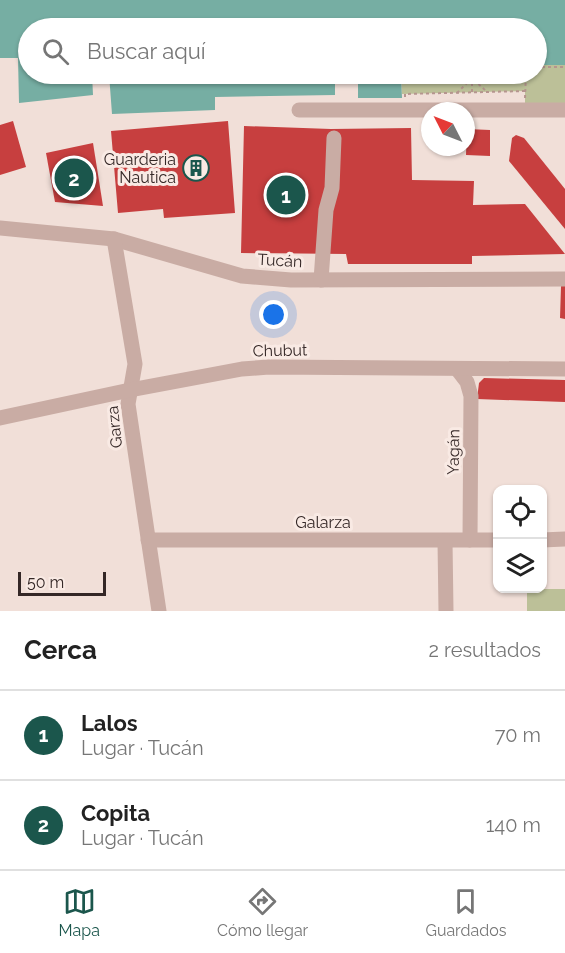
<!DOCTYPE html>
<html lang="es">
<meta charset="utf-8">
<style>
:root{--surface:#fff;--page:#f6f6f6;--text:#222;--muted:#767676;--line:#e0e0e0;--accent:#1b564c}
body{margin:0;font-family:Raleway,sans-serif;background:var(--page);color:var(--text)}
.controls{position:absolute;right:18px;bottom:18px;display:grid;overflow:hidden;border-radius:12px;box-shadow:0 2px 4px #0004}
.controls button{width:54px;height:54px;display:grid;place-items:center;padding:0;border:0;border-bottom:2px solid var(--line);background:var(--surface);color:var(--text);font:30px sans-serif}
.compass{position:absolute;left:421px;top:102px;width:54px;height:54px;border-radius:50%;background:var(--surface);box-shadow:0 2px 4px #0004;rotate:312deg}
.scale{position:absolute;left:18px;bottom:15px;width:88px;box-sizing:border-box;padding-left:6px;border:3px solid #342726;border-top:0;font-size:16px;line-height:21px;white-space:nowrap;color:#342726;-webkit-text-stroke:4px #f9eae4;paint-order:stroke}
.you{position:absolute;left:274px;top:315px;width:21px;height:21px;margin:-15px;border:4px solid #fff;border-radius:50%;background:#1a73e8;box-shadow:0 0 0 9px #1a73e833}
.badge{display:grid;place-items:center;width:39px;height:39px;border-radius:50%;background:var(--accent);color:#fff;font-size:20px;font-weight:700}
.pin{position:absolute;translate:-50% -50%;border:3px solid #fff;box-shadow:0 2px 6px #0006}
.list{margin:0;padding:0;list-style:none}
h2{display:flex;justify-content:space-between;align-items:center;height:78px;margin:0;padding:0 24px;font-size:26px}
h2 small{font-size:20px;font-weight:400;color:var(--muted)}
.list li{display:grid;grid-template-columns:39px 1fr auto;gap:18px;align-items:center;box-sizing:border-box;height:90px;padding:0 24px;border-top:2px solid var(--line)}
.list b{display:block;font-size:22px;white-space:nowrap}
.list p{margin:0;font-size:20px;white-space:nowrap;color:var(--muted)}
.list em{font-size:20px;font-style:normal;color:var(--muted)}
.icon{flex:none;width:33px;height:33px;fill:none;stroke:currentColor;stroke-width:2;stroke-linecap:round;stroke-linejoin:round}
.map{position:relative;flex:none;width:565px;height:611px;overflow:hidden}
.search{position:absolute;background:var(--surface);box-shadow:0 2px 4px #0004;left:18px;right:18px;top:18px;height:66px;display:flex;align-items:center;gap:15px;box-sizing:border-box;padding:0 21px;border-radius:33px;color:var(--muted);font-size:22px}
.sheet{height:258px;background:var(--surface)}
nav{display:flex;justify-content:space-around;align-items:center;box-sizing:border-box;height:84px;border-top:2px solid var(--line);background:var(--surface);font-size:16px;color:var(--muted)}
nav a{display:grid;justify-items:center;gap:3px}
nav .on{color:var(--accent)}
.map>svg:first-child{display:block}
.green{fill:#bcc098}
.water{fill:#76aea3}
.building{fill:#c73f3f}
.lines{fill:none;stroke-linecap:round;stroke-linejoin:round}
.path{stroke:#b5958e;stroke-width:2;stroke-dasharray:3 3;stroke-linecap:butt}
.minor{stroke:#c9aca4;stroke-width:15}
.labels{text-anchor:middle;stroke-width:6;stroke-linejoin:round;paint-order:stroke}
.poi-label{font-size:16px;fill:#342726;stroke:#f9eae4;text-anchor:end}
.street-label{font-size:16px;fill:#342726;stroke:#f9eae4}
</style>
<div class="map">
<svg width="565" height="611" viewBox="0 0 565 611">
<rect width="100%" height="100%" fill="#f1dfd8"/>
<g class="green">
<path d="M537,65H565V104H525V91L402,94L401,74H536Z"/>
<rect x="527" y="589" width="38" height="22"/>
</g>
<g class="water">
<path d="M0,0H565V65H537L536,28H28V74H92L93,95L19,103L18,58H0Z"/>
<path d="M109,74H335V95L215,97V110L112,114Z"/>
<path d="M358,74H401L402,98H358Z"/>
</g>
<g class="building">
<path d="M13,121L26,167L0,175V125Z"/>
<path d="M228,121L235,213L164,218L163,209L118,213L111,131Z"/>
<path d="M244,126L331,129L411,128L412,180L474,181L473,205L525,204L565,254L472,256V264H348L346,254L241,253Z"/>
<path d="M467,129L490,130V156L466,155Z"/>
<path d="M516,135L524,138L565,189V229L509,161L512,138Z"/>
<path d="M93,143L103,206L55,202L46,153Z"/>
<path d="M561,286H565V319L560,318Z"/>
<path d="M484,378L565,380V402L477,399L479,383Z"/>
</g>
<g class="lines">
<g class="path">
<path d="M536,67H565"/>
<path d="M472,92V74"/>
<path d="M457,93L472,78L487,92"/>
<path d="M405,97V94L525,91"/>
<path d="M525,98L526,74"/>
</g>
<g class="minor">
<path d="M299,110H565"/>
<path d="M0,228L114,239L242,276L291,280L565,279"/>
<path d="M114,239L135,364L128,404L159,611"/>
<path d="M321,280L326,210L332,188L334,138"/>
<path d="M457,369L467,382L471,396L470,540"/>
<path d="M0,418L130,390L242,369L269,367L565,369"/>
<path d="M148,540H498"/>
<path d="M542,540L565,539"/>
<path d="M445,541L446,611"/>
</g>
</g>
<defs>
<g id="building-ring" transform="scale(1.35)"><circle r="9.5" fill="#f9eae4" stroke="#1b564c" stroke-width="1.5"/><path d="M-4-6H4V6H1V3H-1V6H-4ZM-2.5-4.3h1.7v1.8h-1.7ZM.8-4.3h1.7v1.8H.8ZM-2.5-1h1.7V.8h-1.7ZM.8-1h1.7V.8H.8Z" fill="#1b564c"/></g>
</defs>
<g fill-rule="evenodd">
<use href="#building-ring" x="196" y="168"/>
</g>
<g class="labels">
<g class="poi-label">
<text x="176" y="165">Guarderia<tspan x="176" dy="18">Nautica</tspan></text>
</g>
<g class="street-label">
<text transform="translate(280 260) rotate(3)" y="6">Tucán</text>
<text transform="translate(280 350) rotate(-1)" y="6">Chubut</text>
<text transform="translate(114 427) rotate(-96)" y="6">Garza</text>
<text transform="translate(453 452) rotate(-89)" y="6">Yagán</text>
<text x="323" y="528">Galarza</text>
</g>
</g>
</svg>
<div class="controls">
<button><svg class="icon" aria-label="locate" viewBox="0 0 24 24"><circle cx="12" cy="12" r="6"/><path d="M12 2v4M12 18v4M2 12h4M18 12h4"/></svg></button>
<button><svg class="icon" aria-label="layers" viewBox="0 0 24 24"><path d="M12 4l9 5-9 5-9-5zM3 14l9 5 9-5"/></svg></button>
</div>
<svg class="compass" viewBox="-18 -18 36 36"><path d="M0-13l5 13h-10z" fill="#e53935"/><path d="M0 13l5-13h-10z" fill="#767676"/></svg>
<div class="scale">50 m</div>
<div class="you"></div>
<div class="pin badge" style="left:286px;top:195px">1</div>
<div class="pin badge" style="left:74px;top:178px">2</div>
<div class="search"><svg class="icon" aria-label="search" viewBox="0 0 24 24"><circle cx="10" cy="10" r="6"/><path d="M15 15l6 6"/></svg>Buscar aquí</div>
</div>
<section class="sheet">
<h2>Cerca<small>2 resultados</small></h2>
<ul class="list">
<li><span class="badge">1</span><div><b>Lalos</b><p>Lugar · Tucán</p></div><em>70 m</em></li>
<li><span class="badge">2</span><div><b>Copita</b><p>Lugar · Tucán</p></div><em>140 m</em></li>
</ul>
</section>
<nav>
<a class="on"><svg class="icon" aria-label="map" viewBox="0 0 24 24"><path d="M3 6l6-2 6 2 6-2v14l-6 2-6-2-6 2zM9 4v14M15 6v14"/></svg>Mapa</a>
<a><svg class="icon" aria-label="directions" viewBox="0 0 24 24"><path d="M12 3l9 9-9 9-9-9zM9 14v-3h6M13 9l2 2-2 2"/></svg>Cómo llegar</a>
<a><svg class="icon" aria-label="saved" viewBox="0 0 24 24"><path d="M7 4h10v16l-5-4-5 4z"/></svg>Guardados</a>
</nav>
